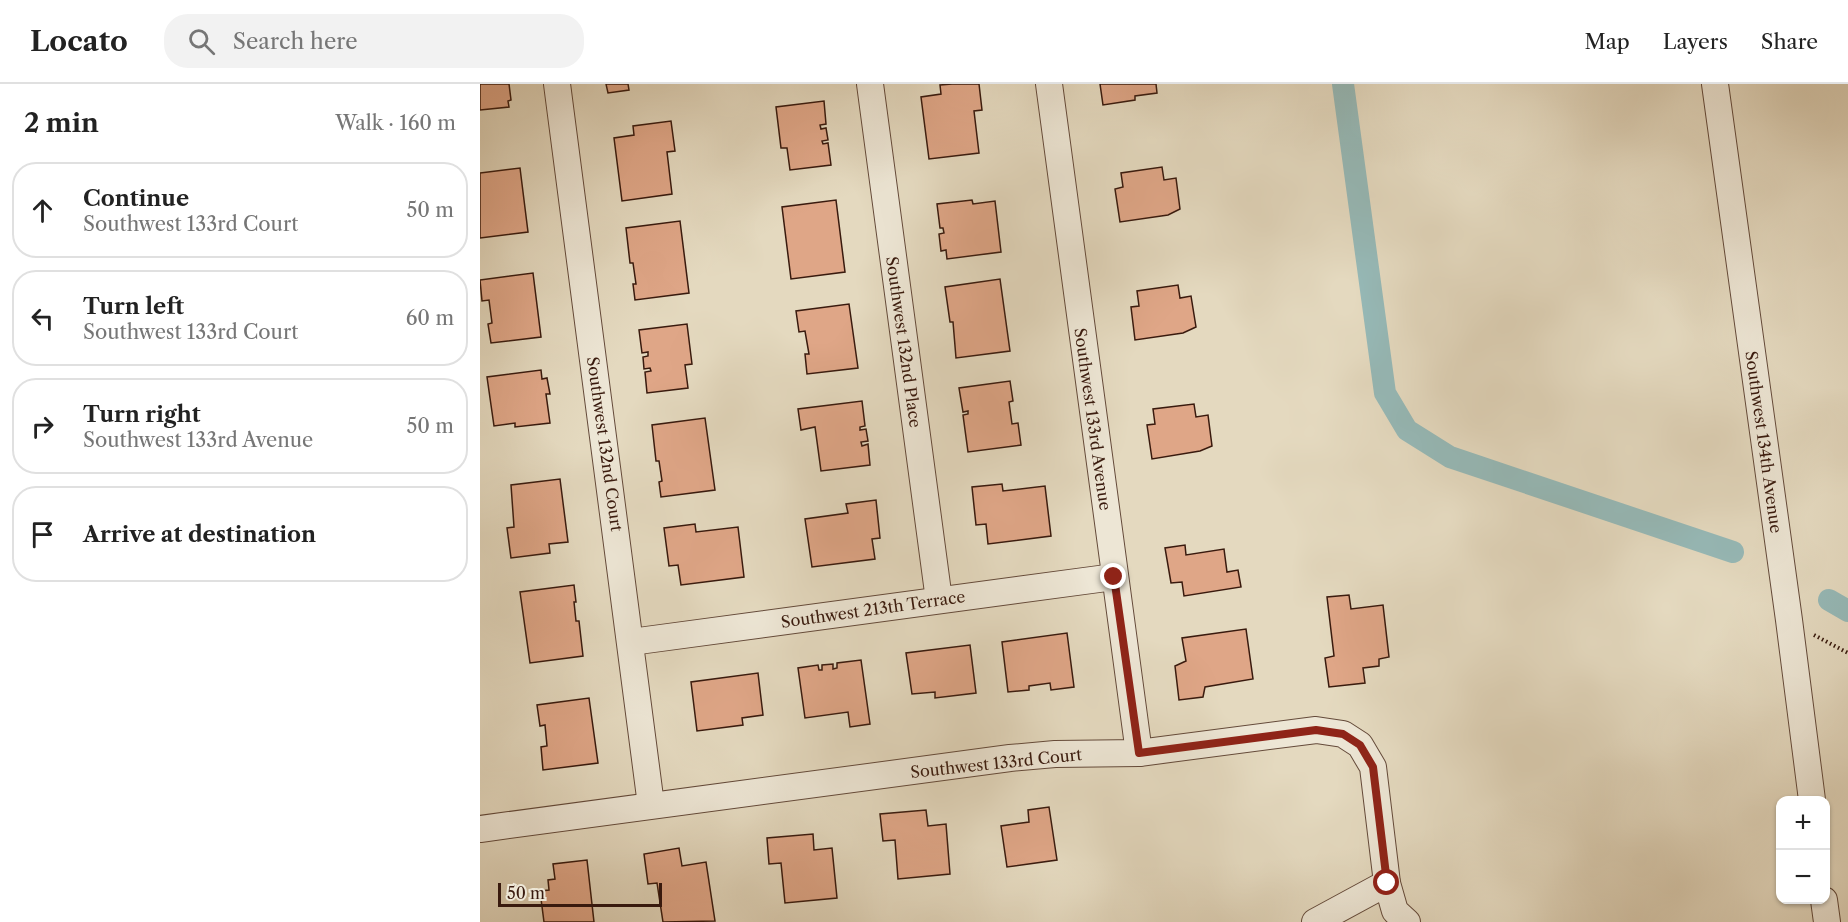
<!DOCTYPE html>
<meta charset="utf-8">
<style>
:root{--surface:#fff;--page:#f2f2f2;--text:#222;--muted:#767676;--line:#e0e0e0}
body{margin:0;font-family:"Libre Caslon Text",serif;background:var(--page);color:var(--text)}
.controls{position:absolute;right:18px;bottom:18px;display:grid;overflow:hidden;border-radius:12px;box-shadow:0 2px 4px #0004}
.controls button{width:54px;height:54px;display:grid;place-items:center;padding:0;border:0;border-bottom:2px solid var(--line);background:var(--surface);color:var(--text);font:30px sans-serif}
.scale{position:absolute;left:18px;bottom:15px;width:164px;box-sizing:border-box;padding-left:6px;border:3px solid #391a0e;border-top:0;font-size:16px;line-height:21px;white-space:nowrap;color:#391a0e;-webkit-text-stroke:4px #ede6d5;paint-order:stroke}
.stop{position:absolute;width:18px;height:18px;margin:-14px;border:4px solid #8f2418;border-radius:50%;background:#fff}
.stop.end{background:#8f2418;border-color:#fff;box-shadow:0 2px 6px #0008}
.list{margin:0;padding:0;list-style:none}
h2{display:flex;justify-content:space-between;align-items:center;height:78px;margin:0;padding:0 24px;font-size:26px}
h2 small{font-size:20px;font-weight:400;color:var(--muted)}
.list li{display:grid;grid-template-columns:39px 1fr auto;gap:18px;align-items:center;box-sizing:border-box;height:96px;margin:0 12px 12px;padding:0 12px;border:2px solid var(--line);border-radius:24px}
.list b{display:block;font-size:22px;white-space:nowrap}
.list p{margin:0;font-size:20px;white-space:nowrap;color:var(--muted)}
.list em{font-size:20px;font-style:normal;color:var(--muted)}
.icon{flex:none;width:33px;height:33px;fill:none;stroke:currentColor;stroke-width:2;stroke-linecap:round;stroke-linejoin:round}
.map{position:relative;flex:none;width:1368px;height:838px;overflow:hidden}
header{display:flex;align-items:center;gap:36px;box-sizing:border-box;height:84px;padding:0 30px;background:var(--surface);border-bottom:2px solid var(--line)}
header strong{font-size:28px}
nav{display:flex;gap:33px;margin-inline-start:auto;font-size:21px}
.search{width:420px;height:54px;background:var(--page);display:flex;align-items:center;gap:15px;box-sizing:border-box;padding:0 21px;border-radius:24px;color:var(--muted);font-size:22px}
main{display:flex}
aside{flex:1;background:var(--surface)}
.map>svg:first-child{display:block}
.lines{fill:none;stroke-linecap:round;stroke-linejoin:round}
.canal{stroke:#96b9b7;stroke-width:22}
.building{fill:#dfa687;stroke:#391a0e;stroke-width:1.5}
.minor-casing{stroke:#644a3a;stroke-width:28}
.path{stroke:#391a0e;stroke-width:4;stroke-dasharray:1.5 3;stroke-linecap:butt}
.minor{stroke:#ede6d5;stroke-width:26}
.route{stroke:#8f2418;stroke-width:8}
.labels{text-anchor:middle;stroke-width:4.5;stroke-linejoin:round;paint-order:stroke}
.street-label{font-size:16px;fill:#391a0e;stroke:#ede6d5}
</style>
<header>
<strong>Locato</strong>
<div class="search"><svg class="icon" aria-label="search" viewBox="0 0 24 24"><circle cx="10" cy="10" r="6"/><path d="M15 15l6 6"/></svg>Search here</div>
<nav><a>Map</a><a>Layers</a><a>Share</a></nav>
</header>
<main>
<aside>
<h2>2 min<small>Walk · 160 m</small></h2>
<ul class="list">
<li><svg class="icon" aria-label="ahead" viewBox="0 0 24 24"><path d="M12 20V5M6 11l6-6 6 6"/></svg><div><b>Continue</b><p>Southwest 133rd Court</p></div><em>50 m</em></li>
<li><svg class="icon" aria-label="left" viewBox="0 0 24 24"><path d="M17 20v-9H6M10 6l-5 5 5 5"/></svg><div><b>Turn left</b><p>Southwest 133rd Court</p></div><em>60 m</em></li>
<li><svg class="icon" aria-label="right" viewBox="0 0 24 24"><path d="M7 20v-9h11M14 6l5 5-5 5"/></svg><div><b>Turn right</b><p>Southwest 133rd Avenue</p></div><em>50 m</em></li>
<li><svg class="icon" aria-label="arrive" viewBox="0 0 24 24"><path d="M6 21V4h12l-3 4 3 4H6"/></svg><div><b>Arrive at destination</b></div></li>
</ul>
</aside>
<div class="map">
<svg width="1368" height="838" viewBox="0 0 1368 838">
<rect width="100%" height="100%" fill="#e4d9bf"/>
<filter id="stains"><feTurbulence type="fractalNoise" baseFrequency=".00333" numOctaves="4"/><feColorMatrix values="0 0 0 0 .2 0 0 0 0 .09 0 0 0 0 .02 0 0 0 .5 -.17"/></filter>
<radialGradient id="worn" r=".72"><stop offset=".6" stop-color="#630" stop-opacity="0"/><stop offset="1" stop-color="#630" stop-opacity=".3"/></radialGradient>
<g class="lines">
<g class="canal">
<path d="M863,0L905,309L927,346L970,373L1253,468"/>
<path d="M1349,516L1368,527"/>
</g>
</g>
<g class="building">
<path d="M0,0H29L31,16L28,17L29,23L0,26Z"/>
<path d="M126,0H148L149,6L128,9Z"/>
<path d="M472,0H499L502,26L494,27L499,69L449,75L441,13L461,10L460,1Z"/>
<path d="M620,0H676L677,9L655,12V16L623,21Z"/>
<path d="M344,17L346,40L340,41L341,45L346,44L348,56L342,57L343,60L348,59L351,81L310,86L307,64H301L296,23Z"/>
<path d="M191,37L195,67L187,68L192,110L142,117L134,54L154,51L153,42Z"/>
<path d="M682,83L684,96L696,94L700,125L688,131L640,138L635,105L643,103L641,89Z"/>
<path d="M40,84L48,148L0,154V89Z"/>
<path d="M356,116L365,188L311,195L302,123Z"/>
<path d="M492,116L493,120L515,117L521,168L467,175L466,166L461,167L459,150L464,149L463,144H460L457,120Z"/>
<path d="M200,137L209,209L155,216L153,200H156L153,179H150L146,144Z"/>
<path d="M53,189L61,253L11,259L8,240L12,239L9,216L2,217L0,196Z"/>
<path d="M520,195L530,267L476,274L473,238H470L465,203Z"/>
<path d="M698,201L700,214L711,212L716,243L703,249L655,256L651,223L659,222L657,207Z"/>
<path d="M369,220L378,284L327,290L325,270H329L325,247L319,248L316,227Z"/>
<path d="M207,240L212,280L205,281L208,304L167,309L165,288L171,287L170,284L164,285L163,273L168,272V268L162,269L159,246Z"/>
<path d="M61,286L62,295L67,294L70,310H66L70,339L35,343V339L14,342L7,293Z"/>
<path d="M530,297L533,317L529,318L532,340L538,339L541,361L488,368L483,331L488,330V327L483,328L479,304Z"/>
<path d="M382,317L385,342L380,343V346L386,345L388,357L381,358L382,362L388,360L390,381L341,387L335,343L321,346L318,325Z"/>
<path d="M714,320L716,333L728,331L732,362L720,367L672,375L667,341L675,340L673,325Z"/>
<path d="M225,334L235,406L181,413L179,398L182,397L179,377H176L172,341Z"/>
<path d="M80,395L88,458L69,460L70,469L31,474L27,444L34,443L31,401Z"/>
<path d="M522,400L523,407L565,402L571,452L508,460L506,440L496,441L492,403Z"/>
<path d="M396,416L400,454L392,455L395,475L332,483L325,435L368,429L366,420Z"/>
<path d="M215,440L216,448L258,443L264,493L201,501L198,481L189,482L184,444Z"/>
<path d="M705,461L706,471L744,465L747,488L758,486L761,503L704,512L702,498L691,499L685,464Z"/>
<path d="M94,501L96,518H94L96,537H99L103,572L50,579L40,508Z"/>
<path d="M869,511L871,525L903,521L909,573L899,575V582L883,584L885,599L849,603L845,574L854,572L847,513Z"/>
<path d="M766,545L773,595L725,603L723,613L699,616L695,582L706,577L702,554Z"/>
<path d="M587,549L594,603L571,606L570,599L549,602V606L528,608L522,558Z"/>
<path d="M490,561L496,609L455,614V608L432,610L426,569Z"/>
<path d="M381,576L390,640L370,643L368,628L325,634L318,584L338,581L339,586H342V581L353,580V585L357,584V579Z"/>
<path d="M278,589L283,631L262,634L263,641L217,647L211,598Z"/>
<path d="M109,614L118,679L63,686L61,663L67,662L65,641L60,642L57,621Z"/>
<path d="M569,723L577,776L527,783L521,742L549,738L548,726Z"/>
<path d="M446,726L448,742L466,740L470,790L418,795L415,756L403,757L400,730Z"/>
<path d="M333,750L334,766L352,764L357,814L305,819L301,779L289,780L287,754Z"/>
<path d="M199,764L202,782L226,778L235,837L183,838L177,799L168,800L164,770Z"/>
<path d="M107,776L114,838H64L60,807L69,806L68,796L75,795L73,780Z"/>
</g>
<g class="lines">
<g class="minor-casing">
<g id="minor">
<path d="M77,0L171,721"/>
<path d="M390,0L459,516"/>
<path d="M569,0L659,669"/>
<path d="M1235,0L1309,536L1332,716"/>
<path d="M151,558L634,493"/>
<path d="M0,745L530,674L575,670L659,669L836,646L863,650L880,661L893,683L907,799L915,827L927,838"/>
<path d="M1344,816L1347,838"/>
<path d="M835,838L907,799"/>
</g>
</g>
<path class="path" d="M1334,551L1368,569"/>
<use href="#minor" class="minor"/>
</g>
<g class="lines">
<path class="route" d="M634,493L659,669L836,646L863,650L880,661L893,683L907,799"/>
</g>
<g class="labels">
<g class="street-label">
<text transform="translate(424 258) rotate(82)" y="6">Southwest 132nd Place</text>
<text transform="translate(613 335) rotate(82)" y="6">Southwest 133rd Avenue</text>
<text transform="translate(1284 358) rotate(82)" y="6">Southwest 134th Avenue</text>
<text transform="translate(125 360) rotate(82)" y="6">Southwest 132nd Court</text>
<text transform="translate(393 525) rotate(-8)" y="6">Southwest 213th Terrace</text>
<text transform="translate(516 679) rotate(-6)" y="6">Southwest 133rd Court</text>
</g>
</g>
<rect width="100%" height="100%" filter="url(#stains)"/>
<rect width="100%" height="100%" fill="url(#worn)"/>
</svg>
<div class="controls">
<button>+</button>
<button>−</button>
</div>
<div class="scale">50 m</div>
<div class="stop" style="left:907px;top:799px"></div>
<div class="stop end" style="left:634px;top:493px"></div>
</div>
</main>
